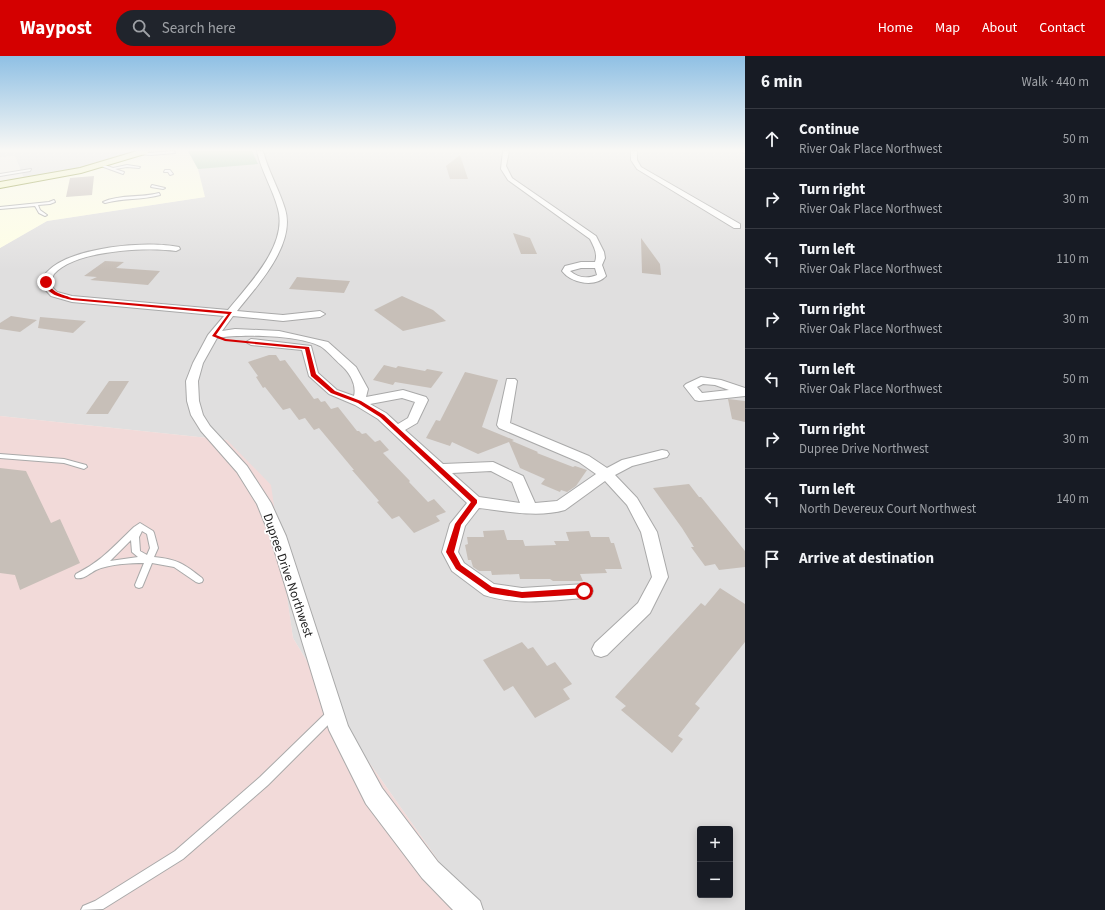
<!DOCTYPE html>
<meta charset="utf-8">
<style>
:root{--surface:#171b24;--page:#20242c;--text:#f1f3f6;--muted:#9ea1a6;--line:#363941;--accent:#d40000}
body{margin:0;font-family:"Source Sans 3",sans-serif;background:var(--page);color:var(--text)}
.controls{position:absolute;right:12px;bottom:12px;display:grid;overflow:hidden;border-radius:4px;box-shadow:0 2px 10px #0003}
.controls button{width:36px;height:36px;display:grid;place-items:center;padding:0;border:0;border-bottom:1px solid var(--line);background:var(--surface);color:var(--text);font:20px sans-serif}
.stop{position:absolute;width:12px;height:12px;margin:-9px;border:3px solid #d40000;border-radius:50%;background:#fff}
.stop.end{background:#d40000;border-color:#fff;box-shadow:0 1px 4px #0008}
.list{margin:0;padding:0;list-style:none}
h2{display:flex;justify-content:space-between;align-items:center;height:52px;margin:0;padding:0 16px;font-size:17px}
h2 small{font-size:13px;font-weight:400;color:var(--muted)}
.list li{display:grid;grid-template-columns:26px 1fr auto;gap:12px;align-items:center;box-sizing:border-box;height:60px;padding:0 16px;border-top:1px solid var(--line)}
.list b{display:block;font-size:15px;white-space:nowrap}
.list p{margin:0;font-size:13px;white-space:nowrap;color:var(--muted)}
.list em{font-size:13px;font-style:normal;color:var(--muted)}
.icon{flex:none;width:22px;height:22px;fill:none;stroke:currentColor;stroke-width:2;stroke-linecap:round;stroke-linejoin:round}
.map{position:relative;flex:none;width:745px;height:854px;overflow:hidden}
header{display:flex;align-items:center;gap:24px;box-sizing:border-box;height:56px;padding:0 20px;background:var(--accent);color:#fff}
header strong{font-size:19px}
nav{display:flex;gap:22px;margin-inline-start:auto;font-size:14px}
.search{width:280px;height:36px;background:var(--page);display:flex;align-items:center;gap:10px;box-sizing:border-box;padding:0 14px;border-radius:22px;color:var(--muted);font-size:15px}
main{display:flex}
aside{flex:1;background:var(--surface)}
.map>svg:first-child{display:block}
.residential{fill:#e0dfdf;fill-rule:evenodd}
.commercial{fill:#f2dad9}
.education{fill:#ffffe5}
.cemetery{fill:#aacbaf}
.building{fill:#c7bfb8}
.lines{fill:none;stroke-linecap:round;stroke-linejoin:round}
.lane-casing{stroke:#a9a9a9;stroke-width:2}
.street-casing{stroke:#a9a9a9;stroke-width:2}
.secondary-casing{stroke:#707d05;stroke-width:2}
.lane{fill:#fff;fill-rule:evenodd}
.street{fill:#fff;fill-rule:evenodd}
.secondary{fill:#f7fabf;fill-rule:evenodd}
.route{fill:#d40000}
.labels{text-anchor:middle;stroke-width:3.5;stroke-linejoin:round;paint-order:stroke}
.street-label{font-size:13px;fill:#222;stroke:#fff}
</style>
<header>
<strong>Waypost</strong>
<div class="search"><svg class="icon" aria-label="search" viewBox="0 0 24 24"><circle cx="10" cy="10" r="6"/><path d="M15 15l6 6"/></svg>Search here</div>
<nav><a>Home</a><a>Map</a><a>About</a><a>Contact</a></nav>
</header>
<main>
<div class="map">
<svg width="745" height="854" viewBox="0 0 745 854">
<rect width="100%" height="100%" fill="#f2efe9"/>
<path class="residential" d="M0,95H745V854H473L361,695L293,582L279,491L227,384L0,360V192L47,165L205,141L26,127L15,100L0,101ZM700,773H730V839H700Z"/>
<path class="commercial" d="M0,360L227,384L271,429L293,582L361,695L473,854H0Z"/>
<path class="education" d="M188,95L198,113L205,141L47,165L0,192V129L26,127L128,101Z"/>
<path class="cemetery" d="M188,95H252L258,108L198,113Z"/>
<g class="building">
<path d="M460,99L468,123H450L446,110Z"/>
<path d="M94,120L92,139L66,141L70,122Z"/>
<path d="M513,177L530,182L537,198H521Z"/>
<path d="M641,182L660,208L661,219L642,217Z"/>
<path d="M105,205L124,206L116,212L160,215L148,229L90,224L97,221L84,220Z"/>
<path d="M297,221L335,224L350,225L344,237L289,233Z"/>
<path d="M402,240L433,254L446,265L403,275L374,254Z"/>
<path d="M11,260L37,264L20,276L0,273V267Z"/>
<path d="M40,261L86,265L73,277L38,272Z"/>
<path d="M269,299H276L280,305L285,304L314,343L318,342L321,346L325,345L331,353L338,351L357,375H359L362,378L366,377L375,386L380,384L389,394L383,397L410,425L409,426L428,446L434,443L446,456L436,460L440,465L414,477L399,460L392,463L377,446L379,445L352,414H354L319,372L314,374L305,362L299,364L290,352L283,354L265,331L263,332L256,321L258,320L248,306Z"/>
<path d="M384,309L396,312L398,310L425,315L427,313L443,316L431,332L395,326L393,329L373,324Z"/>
<path d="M465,316L498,324L482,371L514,384L512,385L538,396L537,397L573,411L575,410L587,414L576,430L567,436L561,434L560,436L541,428L545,423L520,412L509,386L478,398L452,386L450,390L426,382L436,364L440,365Z"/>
<path d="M109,325H129L108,358H86Z"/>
<path d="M728,343L745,345V366L732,363Z"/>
<path d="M0,412L26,415L51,467L60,463L80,507L20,534L15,519L0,517Z"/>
<path d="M689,428L699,441H701L745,495V511L719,514L715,508L705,510L691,491H694L682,472L653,432Z"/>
<path d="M504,474L507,484H523L525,490L556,489L554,485H569L566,476L589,475L591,481H609L611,487H614L622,513H605L607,517L580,518L583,525H553L550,523H520L519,518L492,519L491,515H479L473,511L471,504H468L465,489L468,488L467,481H484L483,475Z"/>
<path d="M720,532L745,548V586L695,648L700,652L678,680L683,683L672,697L621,654L626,650L615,641L701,547L705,550Z"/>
<path d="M522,586L528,593L533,591L547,610L555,606L572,628L563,633L570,643L535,662L513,630L504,635L483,604Z"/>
</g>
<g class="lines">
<g class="lane-casing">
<g id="lane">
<path d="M174,95L175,97L151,99L136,98Z"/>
<path d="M102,108L113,112L127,109L140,111L139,112L127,111L115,113L124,116L123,118L101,110Z"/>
<path d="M31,113L30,115L0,120V118Z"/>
<path d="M165,114H170L173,118L170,119L168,116H164Z"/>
<path d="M152,129L165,132L163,133L151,131Z"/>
<path d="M159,137L160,139C142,144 123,142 105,147L103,146C120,138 141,142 159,137Z"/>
<path d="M54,144L55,146L50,148L38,149L40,154L47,159L45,160L39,157L35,150L0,153V151L49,146Z"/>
<path d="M0,398L64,403L86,409L87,411L84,413L64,407L0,402Z"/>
<path d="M140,467L153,475L154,477L158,492L154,501C177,503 184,508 202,522L203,524L202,526L199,527L196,526L174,511L152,507L143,529L142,531L139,532L136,531L135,529L144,507C130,507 109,508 96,514C90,517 83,524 76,522L75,520L76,518C102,505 114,490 134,471ZM142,475L147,478L150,492L147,499L140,495L139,481ZM131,484L132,496L138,501L110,505Z"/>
<path d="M332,653L336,655L337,658L336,661L268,729L183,803L103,853L81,854L83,850L95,845L175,795L260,721L328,655Z"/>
</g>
</g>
<g class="street-casing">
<g id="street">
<path d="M257,95H263C268,115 279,133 285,153C296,188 258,229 237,255L283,259L320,255L325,258L320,261L283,265L233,260L222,275L235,273L279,275L328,286L356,311L368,333L366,341L403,334L426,341L428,344L417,367L405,374L443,408L493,406L523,420L535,447L557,445L596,418L579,406L499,372L497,369L507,323H515L517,325L510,367L589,400L607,412L622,404L662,394L667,395L669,398L667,401L632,410L615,419L637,442L657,476L668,521L650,557L607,599L601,601L595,599L592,593L595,587L638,547L652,521L641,476L627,449L605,425L565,454C537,462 507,455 479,452L465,470L458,496L464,507L494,528L522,532L585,528L591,530L593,535L591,540L585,542C552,544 517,550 484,539L452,515L442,496L450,468L467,447L378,363L355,349L329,338L309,320L302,294L251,289L246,286L251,283L311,290L318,317L337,334L354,340C357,328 349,316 341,309C334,303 327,294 320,290C297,279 242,278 217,282L203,307L198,325L199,345L203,359L210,370L247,410L271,447L286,480L348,670L382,732L438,806L480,845L483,854H453L422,822L366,748L329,674L270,480L257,448L237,416L201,375L191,359L187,345L186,325L193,307L208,279L224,260L72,246L51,240L42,230C43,226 43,219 47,216C70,191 147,184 179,191L180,193L176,195C147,191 75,194 54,218C52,221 52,226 51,230L57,236L72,240L228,254C249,228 288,189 278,153C273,133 261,115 257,95ZM402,342L415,346L408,362L398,368L386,357L370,348ZM491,415L512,426L520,447L479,441L452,417Z"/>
<path d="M503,95H509L506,110L512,122L596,180L604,196L605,202L602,209L606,220C595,232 571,227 562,215L565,210L581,206H595C598,198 594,191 590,183L508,124L501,113ZM581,212H595L597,219C588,223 578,222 570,215Z"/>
<path d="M631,95H637V104L641,111L740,168V172H734L637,113L631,104Z"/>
<path d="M741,95H745V97L742,96Z"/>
<path d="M701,321L721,324L745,332V340L699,345L695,344L684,330L686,328ZM703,328L715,329L729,334L702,337L697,331Z"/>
</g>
</g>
<g class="secondary-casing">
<path id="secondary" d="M137,95H149L148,97L81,117L0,132V126L80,112Z"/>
</g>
<use href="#lane" class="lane"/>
<use href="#street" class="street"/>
<use href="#secondary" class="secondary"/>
</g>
<linearGradient id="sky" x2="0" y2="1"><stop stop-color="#8fc0e4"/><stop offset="0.44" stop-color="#f9f8f5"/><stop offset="1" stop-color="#f9f8f5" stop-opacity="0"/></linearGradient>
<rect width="745" height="214" fill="url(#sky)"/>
<path class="route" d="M44,225H47C54,238 59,237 72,242L232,256L216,279L226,283L309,291L316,318L335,335L361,345L384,359L477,444V447L461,469L454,496L461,509L492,531L522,536L584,532L587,533V538L522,542L490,537L456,513L446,496L455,468L471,446L380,361L358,347L331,337L311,320L305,293L225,285L212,280L228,258L72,244C60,241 46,239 44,225Z"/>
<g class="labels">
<g class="street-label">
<text transform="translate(289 519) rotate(71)" y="5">Dupree Drive Northwest</text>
</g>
</g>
</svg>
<div class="controls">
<button>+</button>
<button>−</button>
</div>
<div class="stop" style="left:584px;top:535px"></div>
<div class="stop end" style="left:46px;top:226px"></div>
</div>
<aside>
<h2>6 min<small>Walk · 440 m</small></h2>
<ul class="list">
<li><svg class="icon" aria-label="ahead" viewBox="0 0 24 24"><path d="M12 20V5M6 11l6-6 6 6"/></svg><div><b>Continue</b><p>River Oak Place Northwest</p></div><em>50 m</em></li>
<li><svg class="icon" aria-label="right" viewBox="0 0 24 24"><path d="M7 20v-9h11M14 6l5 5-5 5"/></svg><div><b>Turn right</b><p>River Oak Place Northwest</p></div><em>30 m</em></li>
<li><svg class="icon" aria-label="left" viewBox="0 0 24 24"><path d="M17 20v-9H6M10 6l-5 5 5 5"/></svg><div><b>Turn left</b><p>River Oak Place Northwest</p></div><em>110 m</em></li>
<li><svg class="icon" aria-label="right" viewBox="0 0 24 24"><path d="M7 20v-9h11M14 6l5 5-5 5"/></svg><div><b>Turn right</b><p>River Oak Place Northwest</p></div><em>30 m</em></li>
<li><svg class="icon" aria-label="left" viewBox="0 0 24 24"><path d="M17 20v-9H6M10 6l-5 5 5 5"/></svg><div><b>Turn left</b><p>River Oak Place Northwest</p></div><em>50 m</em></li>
<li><svg class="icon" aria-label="right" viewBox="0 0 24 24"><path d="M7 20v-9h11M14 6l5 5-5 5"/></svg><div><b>Turn right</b><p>Dupree Drive Northwest</p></div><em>30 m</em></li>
<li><svg class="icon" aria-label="left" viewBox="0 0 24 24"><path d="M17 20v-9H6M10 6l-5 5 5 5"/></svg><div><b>Turn left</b><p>North Devereux Court Northwest</p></div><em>140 m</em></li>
<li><svg class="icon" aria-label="arrive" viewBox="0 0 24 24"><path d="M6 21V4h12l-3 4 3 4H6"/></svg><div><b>Arrive at destination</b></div></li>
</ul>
</aside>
</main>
